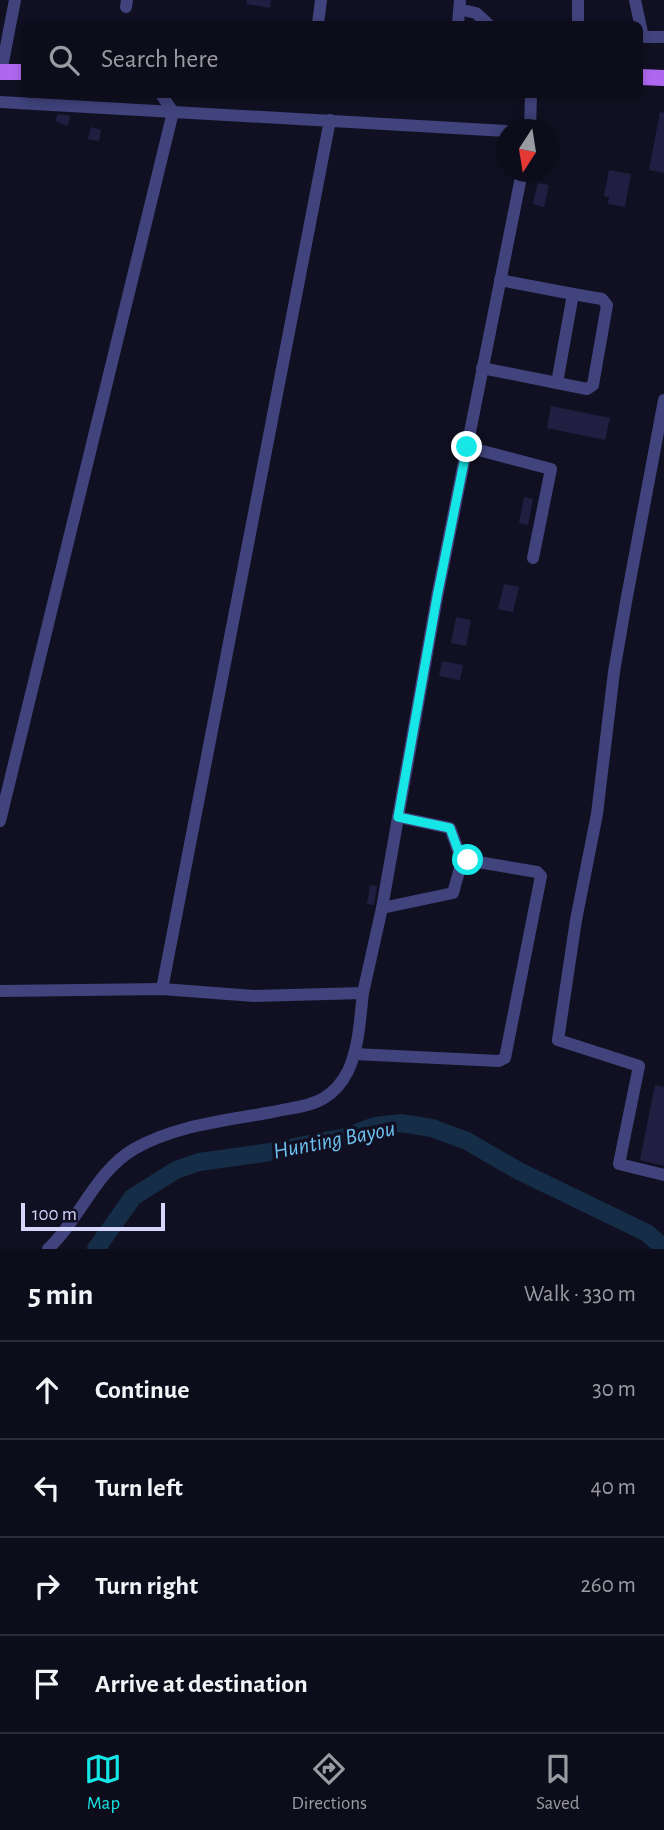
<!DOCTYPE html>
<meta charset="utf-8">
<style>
:root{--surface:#0d0c1a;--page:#1b1a27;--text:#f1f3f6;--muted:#9a9ba2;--line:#2d2c39;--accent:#16e6e5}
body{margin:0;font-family:"Alegreya Sans",sans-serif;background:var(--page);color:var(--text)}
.compass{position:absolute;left:496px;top:119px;width:63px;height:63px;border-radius:50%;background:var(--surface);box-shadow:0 4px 10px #0003;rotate:192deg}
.scale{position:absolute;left:21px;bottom:18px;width:144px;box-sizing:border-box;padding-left:7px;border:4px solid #d6d5fb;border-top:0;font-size:19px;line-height:24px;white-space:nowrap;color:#d6d5fb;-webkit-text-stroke:5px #111022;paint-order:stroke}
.stop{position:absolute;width:21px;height:21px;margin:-16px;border:5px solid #16e6e5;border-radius:50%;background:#fff}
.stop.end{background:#16e6e5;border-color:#fff;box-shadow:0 2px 7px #0008}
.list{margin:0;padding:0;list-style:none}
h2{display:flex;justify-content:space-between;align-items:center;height:91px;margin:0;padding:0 28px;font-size:30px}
h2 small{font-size:23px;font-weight:400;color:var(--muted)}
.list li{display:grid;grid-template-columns:46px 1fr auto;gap:21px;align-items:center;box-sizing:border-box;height:98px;padding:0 28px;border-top:2px solid var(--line)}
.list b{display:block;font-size:26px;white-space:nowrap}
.list em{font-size:23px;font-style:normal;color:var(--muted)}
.icon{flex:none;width:38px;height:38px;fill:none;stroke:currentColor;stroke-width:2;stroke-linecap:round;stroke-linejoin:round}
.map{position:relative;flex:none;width:664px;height:1249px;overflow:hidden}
.search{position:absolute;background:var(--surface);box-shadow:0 4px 10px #0003;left:21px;right:21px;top:21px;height:77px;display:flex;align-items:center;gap:18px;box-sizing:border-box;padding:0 24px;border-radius:10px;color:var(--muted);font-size:26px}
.sheet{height:483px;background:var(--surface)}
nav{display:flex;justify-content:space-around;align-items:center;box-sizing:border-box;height:98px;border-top:2px solid var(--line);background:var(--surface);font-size:19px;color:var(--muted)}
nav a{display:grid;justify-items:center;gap:4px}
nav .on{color:var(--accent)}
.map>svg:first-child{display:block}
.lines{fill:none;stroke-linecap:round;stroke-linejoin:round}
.river{stroke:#152d47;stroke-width:18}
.building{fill:#221e41}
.minor{stroke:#40437c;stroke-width:12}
.major{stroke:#af67f0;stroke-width:16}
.route{stroke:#16e6e5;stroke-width:9}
.labels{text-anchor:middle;stroke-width:7;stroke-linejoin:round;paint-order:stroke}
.water-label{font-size:23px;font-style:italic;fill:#6dc1f1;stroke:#111022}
</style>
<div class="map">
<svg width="664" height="1249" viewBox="0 0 664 1249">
<rect width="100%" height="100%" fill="#111022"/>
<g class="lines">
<path class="river" d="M96,1249L133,1197L176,1170L199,1162L264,1153L345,1137L375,1126L401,1123L432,1128L467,1141L519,1171L647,1233L664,1248"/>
</g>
<g class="building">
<path d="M247,0H271L270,8L246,4Z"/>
<path d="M660,112L664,113V173L649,170Z"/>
<path d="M58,114L71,116L67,126L55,121Z"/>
<path d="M91,127L101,130L99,141L88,139Z"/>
<path d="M609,170L631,174L625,207L608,204L609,197L604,196Z"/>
<path d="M538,183L549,185L544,207L533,204Z"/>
<path d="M551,406L610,418L605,440L547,428Z"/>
<path d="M524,497L533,499L528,525L519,523Z"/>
<path d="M504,584L519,587L513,612L498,609Z"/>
<path d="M456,617L471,620L466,646L451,643Z"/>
<path d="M442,661L463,665L460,680L439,676Z"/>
<path d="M370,885L377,886L374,905L367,904Z"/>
<path d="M655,1085L664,1087V1166L640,1160Z"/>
</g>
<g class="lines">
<g class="minor">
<path d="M578,0V24"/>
<path d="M635,0L643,37H664"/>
<path d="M126,7L127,0"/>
<path d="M467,11L476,13L488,24"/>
<path d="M318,24L321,0"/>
<path d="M458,24L460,0"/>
<path d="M1,72L15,0"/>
<path d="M0,102L506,131"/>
<path d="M530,130L531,94"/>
<path d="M482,368L557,383L573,294L500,280"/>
<path d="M557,383L587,389L593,385L607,305L602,299L573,294"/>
<path d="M664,400L626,602L614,672L597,814L576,920L558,1040L639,1066L619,1164L664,1175"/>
<path d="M467,447L551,469L533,558"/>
<path d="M398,817L450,828L462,861"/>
<path d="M0,821L173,112L161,94"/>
<path d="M162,989L330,120"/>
<path d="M0,991L162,989L254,996L363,993L382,908L437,597L522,172"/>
<path d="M354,1054L499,1061L505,1058L541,876L537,872L466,860L462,861L453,893L382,908"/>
<path d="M48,1249C80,1219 95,1172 134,1149C176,1125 225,1121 272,1112C289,1108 309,1107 324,1098C334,1092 343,1081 348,1071C359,1048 360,1018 363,993"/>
</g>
<g class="major">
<path d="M0,72H24"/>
<path d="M640,77L664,78"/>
</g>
</g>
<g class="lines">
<path class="route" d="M467,447L437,597L398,817L450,828L462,861L468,860"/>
</g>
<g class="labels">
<g class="water-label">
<text transform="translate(334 1139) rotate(-11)" y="8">Hunting Bayou</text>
</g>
</g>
</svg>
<svg class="compass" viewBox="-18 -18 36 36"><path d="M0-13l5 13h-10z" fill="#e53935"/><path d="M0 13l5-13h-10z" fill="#9a9ba2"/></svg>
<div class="scale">100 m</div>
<div class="stop" style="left:468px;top:860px"></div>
<div class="stop end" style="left:467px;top:447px"></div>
<div class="search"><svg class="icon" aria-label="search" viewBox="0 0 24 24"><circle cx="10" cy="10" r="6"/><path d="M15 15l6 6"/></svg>Search here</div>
</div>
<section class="sheet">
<h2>5 min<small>Walk · 330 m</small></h2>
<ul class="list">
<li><svg class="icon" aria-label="ahead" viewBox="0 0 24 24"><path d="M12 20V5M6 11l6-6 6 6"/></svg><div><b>Continue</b></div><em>30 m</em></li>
<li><svg class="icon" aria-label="left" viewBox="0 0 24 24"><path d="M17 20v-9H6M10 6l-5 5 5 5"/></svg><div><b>Turn left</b></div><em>40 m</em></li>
<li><svg class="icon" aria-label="right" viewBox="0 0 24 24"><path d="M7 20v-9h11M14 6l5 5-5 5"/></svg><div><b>Turn right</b></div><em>260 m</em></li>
<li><svg class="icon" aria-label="arrive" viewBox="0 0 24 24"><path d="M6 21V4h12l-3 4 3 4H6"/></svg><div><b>Arrive at destination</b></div></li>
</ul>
</section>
<nav>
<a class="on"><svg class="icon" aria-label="map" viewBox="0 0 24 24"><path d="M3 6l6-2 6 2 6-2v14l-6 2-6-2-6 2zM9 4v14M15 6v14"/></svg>Map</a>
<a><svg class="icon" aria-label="directions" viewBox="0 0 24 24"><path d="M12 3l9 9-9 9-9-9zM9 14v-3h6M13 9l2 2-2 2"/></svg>Directions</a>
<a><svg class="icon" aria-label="saved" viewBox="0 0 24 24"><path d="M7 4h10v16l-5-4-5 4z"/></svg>Saved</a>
</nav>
